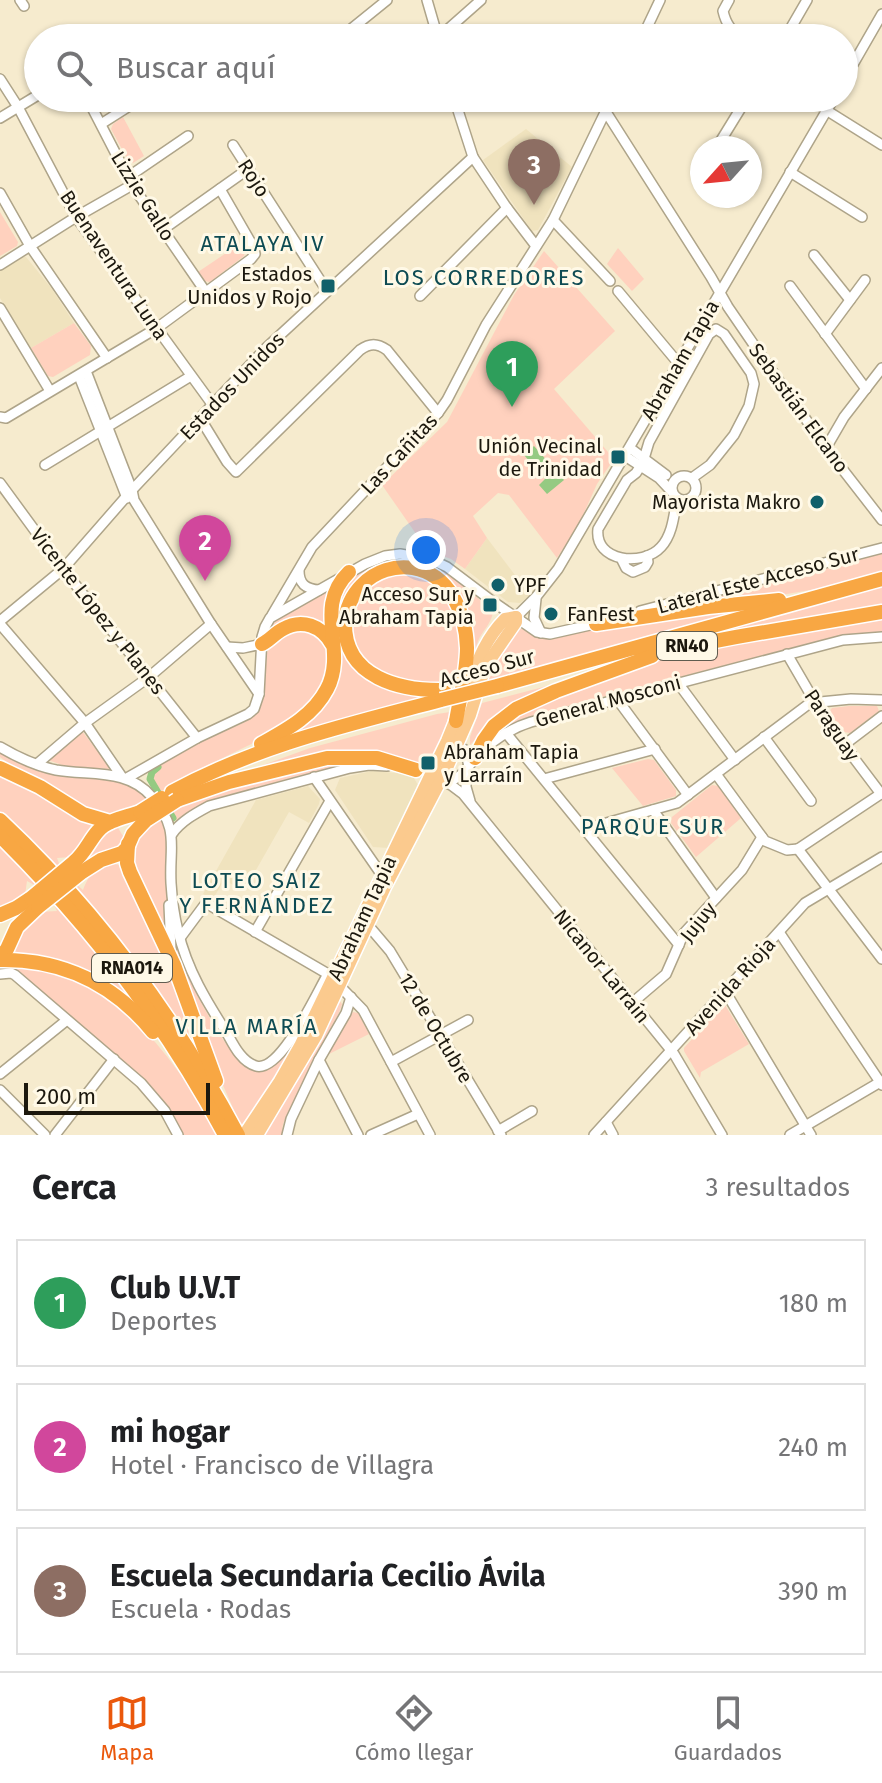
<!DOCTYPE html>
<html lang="es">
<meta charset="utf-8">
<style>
:root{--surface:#fff;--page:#f2f2f2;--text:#202124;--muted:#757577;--line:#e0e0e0;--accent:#ea580c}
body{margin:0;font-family:"Fira Sans",sans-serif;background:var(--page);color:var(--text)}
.compass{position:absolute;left:690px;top:136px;width:72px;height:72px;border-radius:50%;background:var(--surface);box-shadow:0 2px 6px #0004;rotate:243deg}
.scale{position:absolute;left:24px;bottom:20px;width:186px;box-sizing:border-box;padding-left:8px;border:4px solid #1c180e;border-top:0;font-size:22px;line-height:28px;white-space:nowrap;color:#1c180e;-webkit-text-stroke:6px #fff9e7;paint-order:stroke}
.you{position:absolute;left:426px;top:550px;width:28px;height:28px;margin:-20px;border:6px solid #fff;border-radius:50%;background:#1a73e8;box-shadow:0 0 0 12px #1a73e833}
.badge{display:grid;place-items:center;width:52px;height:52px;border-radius:50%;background:var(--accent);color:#fff;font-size:26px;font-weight:700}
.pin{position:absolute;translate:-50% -66px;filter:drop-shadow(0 2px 4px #0008)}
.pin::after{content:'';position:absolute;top:42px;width:28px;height:24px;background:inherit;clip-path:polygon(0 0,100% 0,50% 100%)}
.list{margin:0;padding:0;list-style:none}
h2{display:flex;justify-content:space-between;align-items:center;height:104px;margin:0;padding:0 32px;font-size:34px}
h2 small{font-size:26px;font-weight:400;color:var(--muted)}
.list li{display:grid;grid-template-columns:52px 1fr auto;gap:24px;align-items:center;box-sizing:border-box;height:128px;margin:0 16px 16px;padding:0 16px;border:2px solid var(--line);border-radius:0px}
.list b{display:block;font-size:30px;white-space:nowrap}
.list p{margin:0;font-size:26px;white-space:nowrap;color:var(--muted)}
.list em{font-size:26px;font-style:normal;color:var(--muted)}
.icon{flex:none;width:44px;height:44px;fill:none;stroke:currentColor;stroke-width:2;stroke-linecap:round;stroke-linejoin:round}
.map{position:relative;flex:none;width:882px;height:1135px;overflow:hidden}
.search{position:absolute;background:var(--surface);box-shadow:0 2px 6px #0004;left:24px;right:24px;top:24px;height:88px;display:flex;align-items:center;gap:20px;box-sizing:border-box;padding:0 28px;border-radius:44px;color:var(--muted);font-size:30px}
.sheet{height:536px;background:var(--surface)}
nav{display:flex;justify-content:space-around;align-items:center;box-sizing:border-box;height:112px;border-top:2px solid var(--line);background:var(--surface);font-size:22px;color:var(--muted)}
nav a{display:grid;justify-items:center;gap:4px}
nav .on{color:var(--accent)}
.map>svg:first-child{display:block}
.built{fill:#f0e3be}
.green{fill:#ffd1be}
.water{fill:#95ca82}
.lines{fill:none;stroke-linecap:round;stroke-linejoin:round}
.canal{stroke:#95ca82;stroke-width:7}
.minor-casing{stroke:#aea489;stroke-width:12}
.major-casing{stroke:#fff;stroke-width:15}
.highway-casing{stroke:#fff;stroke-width:17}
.minor{stroke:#fff;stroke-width:9}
.major{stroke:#fbca8e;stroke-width:12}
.highway{stroke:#f8a743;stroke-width:14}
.highway-bridge-casing{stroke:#fff;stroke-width:17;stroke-linecap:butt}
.highway-bridge{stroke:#f8a743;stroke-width:14}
.poi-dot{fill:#11606a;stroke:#fff9e7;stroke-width:3}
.labels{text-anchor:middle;stroke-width:6;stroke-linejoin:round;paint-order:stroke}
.shield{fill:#fff9e7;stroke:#605c4f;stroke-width:2}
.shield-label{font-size:18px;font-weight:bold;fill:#1c180e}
.street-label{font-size:20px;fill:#1c180e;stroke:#fff9e7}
.poi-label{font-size:20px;fill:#1c180e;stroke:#fff9e7;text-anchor:end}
.neighbourhood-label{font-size:22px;letter-spacing:2px;fill:#0e4b53;stroke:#fff9e7}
</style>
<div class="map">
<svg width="882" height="1135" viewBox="0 0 882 1135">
<rect width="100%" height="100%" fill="#f6ebce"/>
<g class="built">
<path d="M526,129L572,167L538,230L532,231L483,160Z"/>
<path d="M21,256L26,257L52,289L74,323L31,348L0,298V269Z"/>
<path d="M487,538L530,595L520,603L508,602L465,569Z"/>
<path d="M372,771L409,774L412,775L418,785L389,848L373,847L335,790L340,778Z"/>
<path d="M308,786L320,799L319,804L309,823L289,812L244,891L224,880L213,899L203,894L256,800Z"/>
</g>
<g class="green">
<path d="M123,117L144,156L133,163L129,162L111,129L113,124Z"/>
<path d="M0,212L18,242L17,246L0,256Z"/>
<path d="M241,243L245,251L244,256L210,282L204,281L198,272Z"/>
<path d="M618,248L644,279L632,291L607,264Z"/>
<path d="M544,251L615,331L554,389L614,459L597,484L579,524L557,558L509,495L498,493L473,516L487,538L465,569L451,559L428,551L382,485L447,422L514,295Z"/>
<path d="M74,323L91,346L90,355L53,377L48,376L31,348Z"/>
<path d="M882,552V573L828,587L775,596L670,607Z"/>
<path d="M401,558L420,561L446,571L493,611C492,623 483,630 478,641C475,649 473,658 470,666L469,652L446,583L386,567L346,606L358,664L442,693L288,735L325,698L334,601L358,572L382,562Z"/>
<path d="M398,571L436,581L461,621L459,684L445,686L423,685L377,672L354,648L350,614L368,584Z"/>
<path d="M882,585V606L665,644Z"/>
<path d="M331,588L330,633L322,628L267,632L276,621Z"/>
<path d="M760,604L658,636L500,678L488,680L496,662L519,628L536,635L656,616Z"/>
<path d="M882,618V633H859L833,637L560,708L519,720L491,738L514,713L655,660L726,645L838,627Z"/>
<path d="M304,627L328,641L331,670L312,704L272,734L200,769L158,793L151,778L152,772L159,767L158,765C176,755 195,744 214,735C226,729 243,725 254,716C273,700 253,659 276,640C283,633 295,631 304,627Z"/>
<path d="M597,673L485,729L470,745V737L482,703Z"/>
<path d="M849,706H877L879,711L850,733L844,732L829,712L832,708Z"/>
<path d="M450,712L444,731L427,768L415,763L364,754L233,776L310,748L437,714Z"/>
<path d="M82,731L111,769L68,767L48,760Z"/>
<path d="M0,750L21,762L113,779L134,785L150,799C132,812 114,817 92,813L12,766L0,757Z"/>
<path d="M648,759L654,760L676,790V796L643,806L612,768Z"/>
<path d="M362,762L330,768L220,797L200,806L178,822L170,812L189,800L305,766Z"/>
<path d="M0,772L91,824L88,836L72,857L57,858L60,866L56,869L0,812Z"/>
<path d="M712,785L718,786L741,818L696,857L671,823L672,817Z"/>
<path d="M162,818C173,845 166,902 166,934C155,911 128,869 135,844C139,832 151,824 162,818Z"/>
<path d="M113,827L118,828L123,836V845L78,868L99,835Z"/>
<path d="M0,844L39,884L36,886L27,881L25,895L0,910Z"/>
<path d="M114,864L121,865L164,952L200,1053L73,887L76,884L83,890C90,872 96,868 114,864Z"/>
<path d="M55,901L87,939L147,1017L70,968L15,953L18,934L40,912L57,911L53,903Z"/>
<path d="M174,933C177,945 180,957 185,969C194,992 224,1047 242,1063C247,1068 257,1073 264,1071C289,1064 312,1009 324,987L277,1077L241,1126L210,1056L174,952Z"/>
<path d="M0,966C28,965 78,975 102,990C109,995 115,1002 121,1007C161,1043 192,1088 219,1135H184L166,1105L142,1077L15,969L5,967L0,969Z"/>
<path d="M339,1000L342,1004C339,1016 331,1027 325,1038C317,1055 311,1073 302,1090C294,1105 281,1118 282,1135H265L298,1078Z"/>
<path d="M723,1005H725L749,1044L701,1072L700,1078L684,1051V1048Z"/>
<path d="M353,1012L358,1013L369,1034L329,1054V1049Z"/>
</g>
<path class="water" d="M534,446L564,480L547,494L539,485L545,479L524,455Z"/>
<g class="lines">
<path class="canal" d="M158,767L152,772L150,779L173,818"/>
<g class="minor-casing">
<g id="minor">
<path d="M20,0L24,6"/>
<path d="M427,0L438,38"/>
<path d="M729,0L723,11C726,24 731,30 741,38"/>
<path d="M129,38L134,35"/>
<path d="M340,38L387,0"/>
<path d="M438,38L481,0"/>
<path d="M642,38L660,0"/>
<path d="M785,38L807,0"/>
<path d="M0,79L18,107L76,217L212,404"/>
<path d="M844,80L882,14"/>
<path d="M87,98L132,185L205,291"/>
<path d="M454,98L473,157L507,208L536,246"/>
<path d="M813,98L826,110L882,145"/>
<path d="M606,112L711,277L728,307L765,361L826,448L882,520"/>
<path d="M0,118L38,95"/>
<path d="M101,124L142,98"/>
<path d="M233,145L327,291"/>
<path d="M720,148V142L747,98"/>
<path d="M790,172L862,217"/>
<path d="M128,177L188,136"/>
<path d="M0,193L30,246L107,358"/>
<path d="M553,220L610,281"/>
<path d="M162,230L241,174"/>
<path d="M814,255L850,300"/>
<path d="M0,265L76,217L132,185"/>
<path d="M790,286L866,389"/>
<path d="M618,291L679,364"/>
<path d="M420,296L507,208"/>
<path d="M0,308L50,391"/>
<path d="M825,334L865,280"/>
<path d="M86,371L132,490L134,500L211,624L259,694"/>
<path d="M79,376L127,498"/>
<path d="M0,417L6,418L157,328L251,259L255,254L254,248L220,189"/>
<path d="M200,418L227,462L236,472L360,350C370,343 377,343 387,350L438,413"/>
<path d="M630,448L666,475"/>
<path d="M826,448L844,417L882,368"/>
<path d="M625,456L659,478L672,492"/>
<path d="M45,465L191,376"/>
<circle cx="684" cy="488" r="12"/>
<path d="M0,483L63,569L197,738"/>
<path d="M677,498C674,514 673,534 661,547C643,567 594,562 598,529L627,480L636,473L643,462L649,442L709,334L716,329L724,334L751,373L754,384L749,406L734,435L710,465L692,478"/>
<path d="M622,560L626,568L633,572L645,567L648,562L647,556"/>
<path d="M299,571C299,584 306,589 319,590"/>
<path d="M536,599L534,618L541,633"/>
<path d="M640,611L882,548"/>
<path d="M272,615L312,547L438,413L447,400L486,325L553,220L612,98"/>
<path d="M516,617L536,597L558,569L834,98"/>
<path d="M0,621L63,569L132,490L266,348L473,157"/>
<path d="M0,624L85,723L122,777"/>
<path d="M227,647L243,648L262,644"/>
<path d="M787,654L826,721L881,794"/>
<path d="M678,683L735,760"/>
<path d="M617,699L688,795"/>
<path d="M506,733L679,945"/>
<path d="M764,737L811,801"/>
<path d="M451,742L465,750L469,766"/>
<path d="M844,745L882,716"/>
<path d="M0,747C17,757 36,766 56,770C90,776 128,768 152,797C180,830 169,845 171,883C172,899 174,915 178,931C187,970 207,1002 228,1035C234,1046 242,1062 256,1066C281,1073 317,992 328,974"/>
<path d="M37,764L85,723L149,677L211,624"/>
<path d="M466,772V787L470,801"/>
<path d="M716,774L765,841L787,850L798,849"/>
<path d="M314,777L379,871L387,876"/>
<path d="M127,778L197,738L248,714L254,709L259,694L262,637L265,627L270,618L365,564L385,556L400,554L430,559L447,567L492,601L537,632L550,634L599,623"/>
<path d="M436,778L451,785L463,794L674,1054L722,1135"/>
<path d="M544,779L655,749"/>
<path d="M447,782C464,778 468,764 480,753C495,739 511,728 531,722L843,640L882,637"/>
<path d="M653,810L716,898"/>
<path d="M585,829L677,803L810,703L851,699L882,700"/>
<path d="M172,834C181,821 196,813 209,806L350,768L369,765L387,766"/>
<path d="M798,849L882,959"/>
<path d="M798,849L882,793"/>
<path d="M169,905L171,950"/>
<path d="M367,924L390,951L501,1135"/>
<path d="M255,932L330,801"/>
<path d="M779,932L882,1085"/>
<path d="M180,938L206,903L328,974L363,1010L430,1135"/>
<path d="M0,974L11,973L15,975L141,1083L165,1111L178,1135"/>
<path d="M725,991L811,1135"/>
<path d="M632,1003L666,974L684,933L742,870L762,837"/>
<path d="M319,1060L358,1135"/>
<path d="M391,1062L468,1020"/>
<path d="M0,1074L67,1020"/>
<path d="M0,1090L45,1135"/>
<path d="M606,1122L613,1135"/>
<path d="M498,1131L532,1111"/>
<path d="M55,1135L114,1059"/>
<path d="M287,1135L291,1119L319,1060L346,1013L351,997"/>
<path d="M371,1135L418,1114"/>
<path d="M594,1135L805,903L882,857"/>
<path d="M790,1135L882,1081"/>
</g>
</g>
<g class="major-casing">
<g id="major">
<path d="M467,689C477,663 485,639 505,619L516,617"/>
<path d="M244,1135L280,1081L300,1046L447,741L458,714"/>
<path d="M257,1135L316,1036L385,887L446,770L470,715L485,667L516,622V617"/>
</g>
</g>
<g class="highway-casing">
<g id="highway">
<path d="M596,624L708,607L779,600"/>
<path d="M262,644C270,640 275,633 283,629C302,618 322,626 332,644"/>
<path d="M642,655L736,637L882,612"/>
<path d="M497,686L882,579"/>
<path d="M444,690C401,691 344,678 345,623C346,609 352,595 362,585C375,571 395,565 413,568C450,574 466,614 467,648C467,672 460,697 456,721"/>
<path d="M261,744C286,730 313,716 327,689C348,649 312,608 349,572"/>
<path d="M475,758L484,740L494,726L516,709L556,691L652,656"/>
<path d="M0,768L40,787L83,814L110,822"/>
<path d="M172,792C258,745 347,725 441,700"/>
<path d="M177,800L229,782L327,758H377L416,770"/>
<path d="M0,820C97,911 176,1019 238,1135"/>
<path d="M0,836C89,924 166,1024 225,1135"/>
<path d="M128,844L127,863L130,872L174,965L216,1081"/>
<path d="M74,862C85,853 89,841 98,831C107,820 127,817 140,812"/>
<path d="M82,872L101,860L122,853L127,848L133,834L146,820"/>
<path d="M0,915L16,908L31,898"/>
<path d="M0,958L7,949L17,927L38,907"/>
<path d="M0,960C62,959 114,984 153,1032"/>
</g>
</g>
<use href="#minor" class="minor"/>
<use href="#major" class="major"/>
<use href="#highway" class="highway"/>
<g class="highway-bridge-casing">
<g id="highway-bridge">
<path d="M441,700L497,686"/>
<path d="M140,812L162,798"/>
<path d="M146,820L177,800"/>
<path d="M31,898L74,862"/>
<path d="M38,907L82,872"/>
</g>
</g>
<use href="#highway-bridge" class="highway-bridge"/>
</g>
<g class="poi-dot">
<rect x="320" y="278" width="16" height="16" rx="4"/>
<rect x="610" y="449" width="16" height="16" rx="4"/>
<circle cx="817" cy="502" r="8"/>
<circle cx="498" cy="585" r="8"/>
<rect x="482" y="597" width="16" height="16" rx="4"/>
<circle cx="551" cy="614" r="8"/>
<rect x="420" y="755" width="16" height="16" rx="4"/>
</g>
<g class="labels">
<g class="shield">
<rect x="657" y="632" width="60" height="28" rx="6"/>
<rect x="92" y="954" width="80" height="28" rx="6"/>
</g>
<g class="shield-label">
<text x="687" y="652">RN40</text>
<text x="132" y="974">RNA014</text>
</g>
<g class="street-label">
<text transform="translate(254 178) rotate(57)" y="7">Rojo</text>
<text transform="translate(143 196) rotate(58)" y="7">Lizzie Gallo</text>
<text transform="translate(114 265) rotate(56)" y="7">Buenaventura Luna</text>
<text transform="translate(680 360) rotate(-60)" y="7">Abraham Tapia</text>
<text transform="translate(232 386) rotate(-46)" y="7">Estados Unidos</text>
<text transform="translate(799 408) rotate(54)" y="7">Sebastián Elcano</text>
<text transform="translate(399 454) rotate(-47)" y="7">Las Cañitas</text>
<text transform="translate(758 580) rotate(-15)" y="7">Lateral Este Acceso Sur</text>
<text transform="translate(98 611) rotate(52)" y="7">Vicente López y Planes</text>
<text transform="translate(487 668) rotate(-15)" y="7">Acceso Sur</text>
<text transform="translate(608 701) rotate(-15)" y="7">General Mosconi</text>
<text transform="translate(832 725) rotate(56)" y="7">Paraguay</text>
<text transform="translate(362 918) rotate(-65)" y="7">Abraham Tapia</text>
<text transform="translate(698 922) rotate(-52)" y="7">Jujuy</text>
<text transform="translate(602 966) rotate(51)" y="7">Nicanor Larraín</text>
<text transform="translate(730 986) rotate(-48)" y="7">Avenida Rioja</text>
<text transform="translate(436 1028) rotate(59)" y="7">12 de Octubre</text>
</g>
<g class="poi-label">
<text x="312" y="281">Estados<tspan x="312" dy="23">Unidos y Rojo</tspan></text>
<text x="602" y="453">Unión Vecinal<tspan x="602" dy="23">de Trinidad</tspan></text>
<text x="801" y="509">Mayorista Makro</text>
<text x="514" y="592" text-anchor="start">YPF</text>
<text x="474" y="601">Acceso Sur y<tspan x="474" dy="23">Abraham Tapia</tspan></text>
<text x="567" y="621" text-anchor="start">FanFest</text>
<text x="444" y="759" text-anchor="start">Abraham Tapia<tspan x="444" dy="23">y Larraín</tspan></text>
</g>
<g class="neighbourhood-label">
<text x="263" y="251">ATALAYA IV</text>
<text x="484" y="285">LOS CORREDORES</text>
<text x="653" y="834">PARQUE SUR</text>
<text x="257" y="888">LOTEO SAIZ<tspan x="257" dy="25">Y FERNÁNDEZ</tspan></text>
<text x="247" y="1034">VILLA MARÍA</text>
</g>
</g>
</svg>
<svg class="compass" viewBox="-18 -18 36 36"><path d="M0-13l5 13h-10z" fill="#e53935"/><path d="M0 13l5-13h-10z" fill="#757577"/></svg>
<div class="scale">200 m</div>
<div class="you"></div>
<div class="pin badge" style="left:512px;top:407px;background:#2e9e5b">1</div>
<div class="pin badge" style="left:205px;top:581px;background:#d1479c">2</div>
<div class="pin badge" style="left:534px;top:205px;background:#8d6e63">3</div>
<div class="search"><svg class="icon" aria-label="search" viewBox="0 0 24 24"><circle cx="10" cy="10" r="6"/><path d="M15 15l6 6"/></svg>Buscar aquí</div>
</div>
<section class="sheet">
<h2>Cerca<small>3 resultados</small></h2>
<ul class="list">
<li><span class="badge" style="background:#2e9e5b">1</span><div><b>Club U.V.T</b><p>Deportes</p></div><em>180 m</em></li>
<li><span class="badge" style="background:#d1479c">2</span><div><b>mi hogar</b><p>Hotel · Francisco de Villagra</p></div><em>240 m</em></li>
<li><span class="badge" style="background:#8d6e63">3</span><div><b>Escuela Secundaria Cecilio Ávila</b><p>Escuela · Rodas</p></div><em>390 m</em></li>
</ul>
</section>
<nav>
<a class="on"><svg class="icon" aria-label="map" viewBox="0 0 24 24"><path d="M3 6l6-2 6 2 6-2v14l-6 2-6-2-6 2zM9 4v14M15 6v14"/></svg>Mapa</a>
<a><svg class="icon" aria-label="directions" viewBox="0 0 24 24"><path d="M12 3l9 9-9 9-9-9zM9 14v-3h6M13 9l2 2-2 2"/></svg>Cómo llegar</a>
<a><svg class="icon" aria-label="saved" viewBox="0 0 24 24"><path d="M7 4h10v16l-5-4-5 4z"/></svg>Guardados</a>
</nav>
